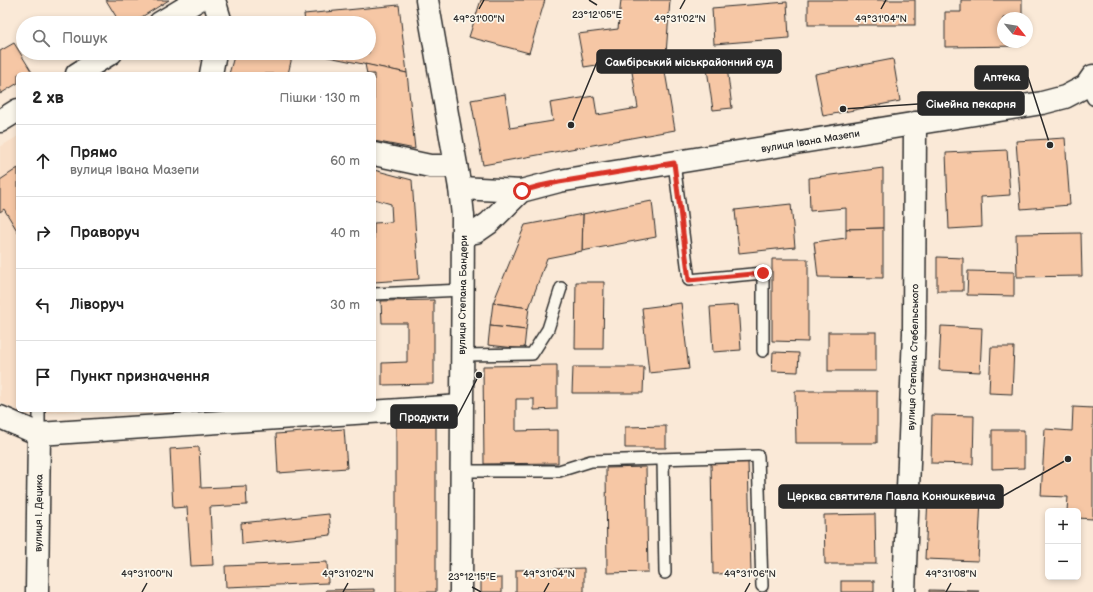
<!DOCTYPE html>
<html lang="uk">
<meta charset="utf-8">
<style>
:root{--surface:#fff;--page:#f2f2f2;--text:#222;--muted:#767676;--line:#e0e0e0}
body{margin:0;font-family:"Balsamiq Sans",sans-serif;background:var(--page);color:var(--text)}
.controls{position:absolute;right:12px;bottom:12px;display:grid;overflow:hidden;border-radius:6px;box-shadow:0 2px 6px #0003}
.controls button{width:36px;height:36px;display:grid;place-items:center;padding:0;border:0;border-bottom:1px solid var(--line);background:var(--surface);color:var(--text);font:20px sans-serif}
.compass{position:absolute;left:997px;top:12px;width:36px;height:36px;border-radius:50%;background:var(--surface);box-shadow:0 2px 6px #0003;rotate:120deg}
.stop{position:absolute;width:12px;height:12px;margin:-9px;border:3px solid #d93025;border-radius:50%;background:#fff}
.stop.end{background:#d93025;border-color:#fff;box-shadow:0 1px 4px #0008}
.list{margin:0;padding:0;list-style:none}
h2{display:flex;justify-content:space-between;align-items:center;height:52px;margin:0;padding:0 16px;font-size:17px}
h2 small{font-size:13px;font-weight:400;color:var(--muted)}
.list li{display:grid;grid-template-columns:26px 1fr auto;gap:12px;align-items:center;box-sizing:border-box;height:72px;padding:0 16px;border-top:1px solid var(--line)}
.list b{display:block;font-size:15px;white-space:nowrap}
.list p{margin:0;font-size:13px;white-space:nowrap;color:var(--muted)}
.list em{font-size:13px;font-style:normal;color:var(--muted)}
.icon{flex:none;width:22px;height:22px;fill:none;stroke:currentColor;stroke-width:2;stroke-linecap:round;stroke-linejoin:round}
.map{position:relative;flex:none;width:1093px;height:592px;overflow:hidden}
.search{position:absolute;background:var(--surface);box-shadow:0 2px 6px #0003;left:16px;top:16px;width:360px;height:44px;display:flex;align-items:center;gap:10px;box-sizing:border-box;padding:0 14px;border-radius:22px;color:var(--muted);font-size:15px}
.panel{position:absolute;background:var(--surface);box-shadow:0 2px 6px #0003;left:16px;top:72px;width:360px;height:340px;border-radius:6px}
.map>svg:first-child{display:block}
.built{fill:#f9dfc8}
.building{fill:#f6c7a5;stroke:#2b2b2b}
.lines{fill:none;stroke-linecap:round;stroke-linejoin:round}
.service-casing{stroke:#2b2b2b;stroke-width:14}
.minor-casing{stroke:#2b2b2b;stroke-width:25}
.secondary-casing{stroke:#2b2b2b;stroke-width:25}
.primary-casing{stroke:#2b2b2b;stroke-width:25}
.service{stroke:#fbf7ec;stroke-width:11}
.minor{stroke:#fbf7ec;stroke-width:22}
.secondary{stroke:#fbf7ec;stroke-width:22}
.primary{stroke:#fbf7ec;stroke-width:22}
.route{stroke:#d93025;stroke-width:5}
.ticks{fill:none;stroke:#2b2b2b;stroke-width:1.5}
.labels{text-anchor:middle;stroke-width:3.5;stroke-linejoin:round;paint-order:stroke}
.street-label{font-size:10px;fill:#2b2b2b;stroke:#fbf7ec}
.ticks-label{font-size:10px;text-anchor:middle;fill:#2b2b2b;stroke:#fbf7ec;stroke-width:3.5;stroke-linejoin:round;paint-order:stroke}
.leader{fill:none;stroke:#2b2b2b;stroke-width:1.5}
.callout-dot{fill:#2b2b2b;stroke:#fbf7ec;stroke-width:1.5}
.callout{fill:#2b2b2b;stroke:#2b2b2b;stroke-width:1.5}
.callout-label{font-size:11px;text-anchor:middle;font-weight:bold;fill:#fff}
</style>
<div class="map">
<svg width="1093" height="592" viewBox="0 0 1093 592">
<rect width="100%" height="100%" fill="#fae9d7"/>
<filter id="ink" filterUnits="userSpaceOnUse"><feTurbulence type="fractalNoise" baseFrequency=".025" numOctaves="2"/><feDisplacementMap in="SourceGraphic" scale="8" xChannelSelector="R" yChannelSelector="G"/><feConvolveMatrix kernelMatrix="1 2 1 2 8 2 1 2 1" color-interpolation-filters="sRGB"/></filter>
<g filter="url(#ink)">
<path class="built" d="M18,136V410H86L27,415L0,402V147Z"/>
<g class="building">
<path d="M106,0H169L132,23H120Z"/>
<path d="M481,0H545L529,53L469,37Z"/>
<path d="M621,0H670L666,54L584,67L578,34L618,29Z"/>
<rect x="808" y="0" width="107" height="25"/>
<path d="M961,0H1022V18H1003V42H1022V46L945,47V12H961Z"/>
<path d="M787,2L789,38L714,44L712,8Z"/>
<path d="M399,5L407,73L309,53H369V23H305L304,14Z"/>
<path d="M14,43L33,74H18V83L0,94V51Z"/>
<path d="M235,53H293L288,74H229Z"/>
<path d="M893,59L900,101L823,116L815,74Z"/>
<path d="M365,64L407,73L415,149L374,141V74H367Z"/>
<path d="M664,66L675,130L483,165L471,100L505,94L510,128L553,121L550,103L594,96L597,115L638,108L632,72Z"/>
<path d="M727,67L732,108L713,110L707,69Z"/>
<path d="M1065,138L1070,205L1021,209L1016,141Z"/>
<path d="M1007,150L1010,195L981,197L982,227L949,229L946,153Z"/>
<path d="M18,168V232L4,209L0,212V180Z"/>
<path d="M883,168V228L846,229V208L810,211L809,178Z"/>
<path d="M374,170L412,180L419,279L374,282V223L392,222L391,204L374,199Z"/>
<path d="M652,201L656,237L582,251L583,214Z"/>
<path d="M791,204L795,247L739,253L735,210Z"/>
<path d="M583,214L582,251L547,258L529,308L493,303L525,225Z"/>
<path d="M883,228V278L818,277L814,242L846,238V229Z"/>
<path d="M1081,233L1082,276L1017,277L1016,234Z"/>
<path d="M937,257L963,258V291H937Z"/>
<path d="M772,259H808V342L772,341Z"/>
<path d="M968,271L1014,272V296L967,295Z"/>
<path d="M576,282H604L603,349H575Z"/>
<path d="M434,300V384L382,385V363L407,362V323H382L381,301Z"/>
<path d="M493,303L529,308L526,330L490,326Z"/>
<path d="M681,303L689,369L649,373L642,308Z"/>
<path d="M738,305L741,350L713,352L710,307Z"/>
<path d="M490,326L526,330L524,349L488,345Z"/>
<path d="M941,326L982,328L980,372L939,370Z"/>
<rect x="828" y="332" width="48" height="39"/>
<path d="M991,347H1014L1012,394L989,393Z"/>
<path d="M773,352L799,353L798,372L772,371Z"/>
<path d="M557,365V409L534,410V399H516V431L558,430V463L484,464L483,366Z"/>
<path d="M573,367H644L643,393H572Z"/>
<path d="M795,391H877V443H796Z"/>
<path d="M1073,407L1093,408V519L1078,518V511H1067L1068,497L1041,496L1045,429L1072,431Z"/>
<path d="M932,415L974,416L973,464L931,463Z"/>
<rect x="396" y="423" width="40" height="169"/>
<path d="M666,426V448H625V427Z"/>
<path d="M344,429L347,468L278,473L276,434Z"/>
<path d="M992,430H1024V468L992,469Z"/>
<path d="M199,447L201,488L246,486L247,505L210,507L213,565L191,566L187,507L173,508L170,449Z"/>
<path d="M748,462L751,573L713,574L711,463Z"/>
<path d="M646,467L648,572L607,573L606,468Z"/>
<path d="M928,497L981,499L978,561L925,559Z"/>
<path d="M329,514L331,535L242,544L241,523Z"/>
<path d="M875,514L876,564H825L824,515Z"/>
<path d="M327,562L328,583L226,587L225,566Z"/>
<path d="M584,568V592H516V570Z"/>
<path d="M502,578V592H481V579Z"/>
<rect x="841" y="581" width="33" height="11"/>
<path d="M374,589V592H326V590Z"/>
<path d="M929,590L979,591V592H929Z"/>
</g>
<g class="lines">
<g class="service-casing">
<g id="service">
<path d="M1086,86L1093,99"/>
<path d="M674,163L689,280L763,273V351"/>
<path d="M374,294L463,290"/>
<path d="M462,355L532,354L548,329L561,288"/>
<path d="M39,434V410"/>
<path d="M663,459L665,573"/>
<path d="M461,471H559L591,461L758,456L762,586"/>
</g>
</g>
<g class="minor-casing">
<g id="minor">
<path d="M214,0L221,23"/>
<path d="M211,74L215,53"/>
<path d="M374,154L430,166H456"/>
<path id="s1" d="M460,188L521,191L559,181L1042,103L1065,97L1086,86L1093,76"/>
<path d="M463,234L476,232L489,223L521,191"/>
<path d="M0,417L39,434L461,406"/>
<path id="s2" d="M37,592L39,434"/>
<path id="s3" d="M904,592L914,333L915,123"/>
</g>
</g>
<g class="secondary-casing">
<g id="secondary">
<path d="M160,23L198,0"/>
<path d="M77,74L111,53"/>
<path d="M0,121L18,110"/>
</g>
</g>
<g class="primary-casing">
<path id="primary" d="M427,0L460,188L463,216L461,592"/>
</g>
<use href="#service" class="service"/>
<use href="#minor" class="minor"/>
<use href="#secondary" class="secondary"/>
<use href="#primary" class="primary"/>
</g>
</g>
<g class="lines" filter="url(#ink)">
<path class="route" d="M522,191L540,186L559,182L674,163L689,280L763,273"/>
</g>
<path class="ticks" d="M589,0L597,5M479,9L484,0M680,9L685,0M881,9L886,0M472,587L481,592M142,592L147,583M343,592L348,583M544,592L549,583M745,592L750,583M946,592L951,583"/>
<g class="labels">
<g class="street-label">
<text dy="4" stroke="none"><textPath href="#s1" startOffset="355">вулиця Івана Мазепи</textPath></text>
<text transform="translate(462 295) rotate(-89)" y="4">вулиця Степана Бандери</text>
<text dy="4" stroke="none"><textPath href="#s3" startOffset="235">вулиця Степана Стебельського</textPath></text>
<text dy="4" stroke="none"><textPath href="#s2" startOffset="79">вулиця І. Децика</textPath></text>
</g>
</g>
<g class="ticks-label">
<text x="597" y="18">23°12'05"E</text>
<text x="479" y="22">49°31'00"N</text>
<text x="680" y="22">49°31'02"N</text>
<text x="881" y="22">49°31'04"N</text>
<text x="147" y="577">49°31'00"N</text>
<text x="348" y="577">49°31'02"N</text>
<text x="549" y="577">49°31'04"N</text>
<text x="750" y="577">49°31'06"N</text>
<text x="951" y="577">49°31'08"N</text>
<text x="472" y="580">23°12'15"E</text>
</g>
<path class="leader" d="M571 125L597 62M1050 145L1028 77M843 109L918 104M479 375L457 417M1068 459L1003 496"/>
<g class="callout-dot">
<circle cx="571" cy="125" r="4"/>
<circle cx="1050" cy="145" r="4"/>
<circle cx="843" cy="109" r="4"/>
<circle cx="479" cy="375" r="4"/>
<circle cx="1068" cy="459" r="4"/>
</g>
<g class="callout">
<rect x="597" y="50" width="184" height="23" rx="4"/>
<rect x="975" y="66" width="53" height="23" rx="4"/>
<rect x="918" y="92" width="106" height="23" rx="4"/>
<rect x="391" y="405" width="66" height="23" rx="4"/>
<rect x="779" y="485" width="224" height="23" rx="4"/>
</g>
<g class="callout-label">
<text x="689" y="66">Самбірський міськрайонний суд</text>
<text x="1002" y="81">Аптека</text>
<text x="971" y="108">Сімейна пекарня</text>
<text x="424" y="421">Продукти</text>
<text x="891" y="500">Церква святителя Павла Конюшкевича</text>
</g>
</svg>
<div class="controls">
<button>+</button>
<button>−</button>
</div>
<svg class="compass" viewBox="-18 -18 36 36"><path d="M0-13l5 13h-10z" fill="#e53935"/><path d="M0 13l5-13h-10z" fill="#767676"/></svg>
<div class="stop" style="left:522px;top:191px"></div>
<div class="stop end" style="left:763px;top:273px"></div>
<div class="search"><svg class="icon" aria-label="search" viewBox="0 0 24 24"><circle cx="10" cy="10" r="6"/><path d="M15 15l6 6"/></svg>Пошук</div>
<section class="panel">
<h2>2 хв<small>Пішки · 130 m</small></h2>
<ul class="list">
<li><svg class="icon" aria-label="ahead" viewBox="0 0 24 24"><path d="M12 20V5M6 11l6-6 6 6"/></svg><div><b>Прямо</b><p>вулиця Івана Мазепи</p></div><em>60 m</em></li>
<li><svg class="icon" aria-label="right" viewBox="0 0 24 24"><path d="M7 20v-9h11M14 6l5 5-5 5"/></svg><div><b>Праворуч</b></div><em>40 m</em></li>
<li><svg class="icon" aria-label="left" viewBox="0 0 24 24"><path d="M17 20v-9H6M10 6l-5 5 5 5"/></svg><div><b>Ліворуч</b></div><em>30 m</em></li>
<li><svg class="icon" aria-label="arrive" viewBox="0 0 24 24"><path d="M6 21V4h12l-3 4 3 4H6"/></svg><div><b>Пункт призначення</b></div></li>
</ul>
</section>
</div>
